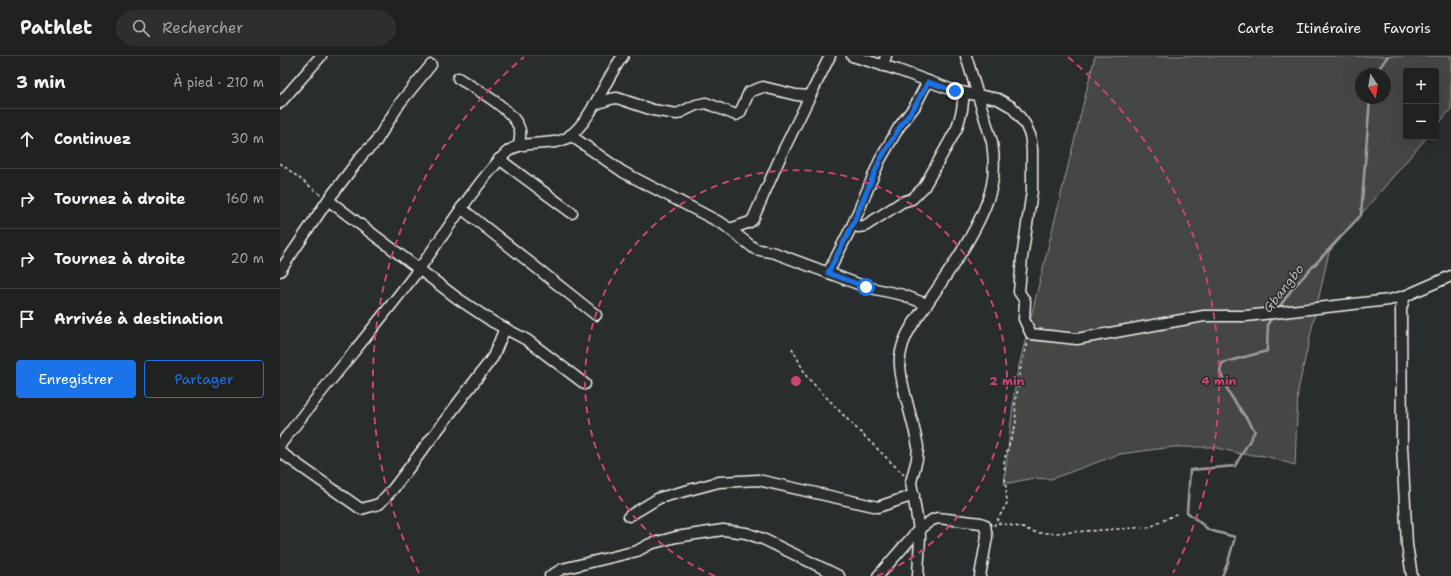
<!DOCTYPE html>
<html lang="fr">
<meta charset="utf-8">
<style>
:root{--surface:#202222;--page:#2d2f2f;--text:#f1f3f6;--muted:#a2a4a5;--line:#3d3f40;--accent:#1a73e8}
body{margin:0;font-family:"Shantell Sans",sans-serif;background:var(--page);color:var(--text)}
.controls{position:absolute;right:12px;top:12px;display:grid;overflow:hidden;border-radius:4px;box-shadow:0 4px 16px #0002}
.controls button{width:36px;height:36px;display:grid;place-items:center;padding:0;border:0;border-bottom:1px solid var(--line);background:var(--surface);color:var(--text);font:20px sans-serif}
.compass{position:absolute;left:1075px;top:12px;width:36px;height:36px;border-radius:50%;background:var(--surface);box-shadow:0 4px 16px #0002;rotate:168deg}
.stop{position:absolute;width:12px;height:12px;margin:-9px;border:3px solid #1a73e8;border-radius:50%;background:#fff}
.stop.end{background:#1a73e8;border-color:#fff;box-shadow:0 1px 4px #0008}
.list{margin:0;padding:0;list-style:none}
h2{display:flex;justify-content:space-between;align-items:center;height:52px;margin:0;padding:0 16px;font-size:17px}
h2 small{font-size:13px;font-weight:400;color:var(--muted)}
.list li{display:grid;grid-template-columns:26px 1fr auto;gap:12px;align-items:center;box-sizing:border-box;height:60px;padding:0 16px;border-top:1px solid var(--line)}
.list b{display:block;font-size:15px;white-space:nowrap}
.list em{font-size:13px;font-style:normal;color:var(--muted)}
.actions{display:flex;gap:8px;padding:12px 16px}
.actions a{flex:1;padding:9px 0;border:1px solid var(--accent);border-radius:4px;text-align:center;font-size:14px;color:var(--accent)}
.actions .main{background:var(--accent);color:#fff}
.icon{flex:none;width:22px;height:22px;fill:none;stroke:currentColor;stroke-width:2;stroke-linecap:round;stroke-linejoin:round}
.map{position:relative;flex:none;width:1171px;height:520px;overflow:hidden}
header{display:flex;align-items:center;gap:24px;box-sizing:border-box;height:56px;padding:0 20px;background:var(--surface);border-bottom:1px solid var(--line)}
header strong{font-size:19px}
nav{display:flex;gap:22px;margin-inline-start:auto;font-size:14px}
.search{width:280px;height:36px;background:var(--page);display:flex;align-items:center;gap:10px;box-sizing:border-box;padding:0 14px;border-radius:22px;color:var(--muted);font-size:15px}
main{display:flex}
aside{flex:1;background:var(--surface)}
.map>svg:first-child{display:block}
.green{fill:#444645;stroke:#9c9c96;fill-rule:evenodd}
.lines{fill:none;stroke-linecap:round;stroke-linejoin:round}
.stream{stroke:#9f9f9a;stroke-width:2.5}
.street-casing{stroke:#f4f1e8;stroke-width:13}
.path{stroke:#f4f1e8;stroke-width:1.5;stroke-dasharray:3 3;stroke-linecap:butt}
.street{stroke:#2a2d2e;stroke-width:10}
.route{stroke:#1a73e8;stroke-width:5}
.ring{fill:none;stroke:#cc4377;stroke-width:2;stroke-dasharray:7 5}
.labels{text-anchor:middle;stroke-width:3;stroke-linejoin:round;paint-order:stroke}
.water-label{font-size:13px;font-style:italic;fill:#b5b3ae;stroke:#2a2d2e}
.centre{fill:#cc4377;stroke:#2a2d2e;stroke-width:2}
.ring-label{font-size:12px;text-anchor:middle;font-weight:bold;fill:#cc4377;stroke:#2a2d2e;stroke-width:3;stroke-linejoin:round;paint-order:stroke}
</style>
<header>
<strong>Pathlet</strong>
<div class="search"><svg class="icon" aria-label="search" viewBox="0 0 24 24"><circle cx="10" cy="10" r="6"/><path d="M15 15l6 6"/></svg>Rechercher</div>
<nav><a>Carte</a><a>Itinéraire</a><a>Favoris</a></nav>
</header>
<main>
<aside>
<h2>3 min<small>À pied · 210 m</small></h2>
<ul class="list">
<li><svg class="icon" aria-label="ahead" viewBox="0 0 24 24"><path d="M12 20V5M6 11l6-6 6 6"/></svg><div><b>Continuez</b></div><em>30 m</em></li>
<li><svg class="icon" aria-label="right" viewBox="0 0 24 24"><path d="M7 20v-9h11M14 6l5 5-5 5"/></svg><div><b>Tournez à droite</b></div><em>160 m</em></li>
<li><svg class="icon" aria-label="right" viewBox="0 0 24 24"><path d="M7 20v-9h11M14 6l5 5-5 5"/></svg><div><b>Tournez à droite</b></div><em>20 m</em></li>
<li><svg class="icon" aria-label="arrive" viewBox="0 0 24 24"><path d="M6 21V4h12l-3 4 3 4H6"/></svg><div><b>Arrivée à destination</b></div></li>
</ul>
<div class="actions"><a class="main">Enregistrer</a><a>Partager</a></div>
</aside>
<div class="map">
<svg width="1171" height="520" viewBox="0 0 1171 520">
<rect width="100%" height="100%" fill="#2a2d2e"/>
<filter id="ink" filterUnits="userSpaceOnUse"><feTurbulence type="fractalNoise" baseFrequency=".025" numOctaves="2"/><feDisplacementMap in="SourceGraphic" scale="8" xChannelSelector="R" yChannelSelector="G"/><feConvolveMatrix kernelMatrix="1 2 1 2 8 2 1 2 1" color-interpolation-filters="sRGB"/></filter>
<g filter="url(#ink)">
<path class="green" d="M815,0H1171V53L1156,71V15H1126V81H1147L1049,196L1018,334L1015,409L985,400L962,398L934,391H893L840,398L771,423L754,422L724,428L736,322ZM1081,18H1105V42H1081Z"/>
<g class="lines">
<g class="stream">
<path d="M1095,18L1108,0"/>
<path d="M998,253L1012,233L1081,159L1090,42"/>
<path d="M942,520L948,506L955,481L929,474L907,456L910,414L955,410L975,375L949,337L940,316L942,307L987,295L988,267L993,261"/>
</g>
<g class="street-casing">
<g id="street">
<path d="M572,0L618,14L675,35L718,43L732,51L745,68L750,79L752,93V135L742,202L739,236L745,245L744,263L751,278L797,283L924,260H966L1109,244L1125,240L1171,220"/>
<path d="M603,10L606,0"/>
<path d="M178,22C195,33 236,54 240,75C241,79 239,86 239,90"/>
<path d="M0,47L41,0"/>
<path d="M314,49L330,43L337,42L373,54L397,58L416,49L426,47L456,59L460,57L469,36L483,31L516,39L530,40L550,0"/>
<path d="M290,79L343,116L443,168L475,193L495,197L586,231L623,239L646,248"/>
<path d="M219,103L292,157"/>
<path d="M48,144L177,242L213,266L247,284L305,328"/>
<path d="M181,152L316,259"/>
<path d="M573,168L578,171L585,170L622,146L632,143L644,131L677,72L682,54L684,37"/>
<path d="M450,173L470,166L473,163L503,95L530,40"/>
<path d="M0,215L48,144L83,98L95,87L120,47L151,9"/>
<path d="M548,217L573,168L600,104L619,71L635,50L648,25"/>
<path d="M1125,240L1121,253L1122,390L1127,489L1132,520"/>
<path d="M0,389C45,329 94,273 139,213C167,175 191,134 224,99C240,81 271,92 287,82C313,64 324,24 343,0"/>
<path d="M0,396L81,453L99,448L113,433L213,301L225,272"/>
<path d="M349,460L379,442L439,426L478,424L598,451L634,439"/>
<path d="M270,520L282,513L357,495L370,488L396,481L443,474L466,477L483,483L559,520"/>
<path d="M598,520L639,473L652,464L658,462L701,467L705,469L707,481L700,520"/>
<path d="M638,520L640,480L631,426L637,403L638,391C634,366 618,323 620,301C623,279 635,265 647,248C669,215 705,166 712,128C715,114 714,100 712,86L686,0"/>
</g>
</g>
<g class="path">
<path d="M0,107L41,139"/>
<path d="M512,292L527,321L571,367L624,419"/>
<path d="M718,467L740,471L757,477H775L870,471L898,457"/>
<path d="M714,470L727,447L724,404L736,368L735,344L737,339L740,314L748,286"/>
</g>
<use href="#street" class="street"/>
</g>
</g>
<g class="lines" filter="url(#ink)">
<path class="route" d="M586,231L548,217L573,168L600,104L620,71L635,50L648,26L675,35"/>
</g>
<g class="ring">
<path d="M435 520A211 211 0 1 1 597 520"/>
<path d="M139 517A423 423 0 0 1 244 1M788 1A423 423 0 0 1 893 517"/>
</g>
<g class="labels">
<g class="water-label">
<text transform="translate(1003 232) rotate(-52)" y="5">Gbangbo</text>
</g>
</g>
<circle cx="516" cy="325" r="6" class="centre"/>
<g class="ring-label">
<text x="727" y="329">2 min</text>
<text x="939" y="329">4 min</text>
</g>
</svg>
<div class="controls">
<button>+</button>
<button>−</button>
</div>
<svg class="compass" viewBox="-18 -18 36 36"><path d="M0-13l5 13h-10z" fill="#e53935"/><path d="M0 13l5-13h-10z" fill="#a2a4a5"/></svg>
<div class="stop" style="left:586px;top:231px"></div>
<div class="stop end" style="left:675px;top:35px"></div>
</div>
</main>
